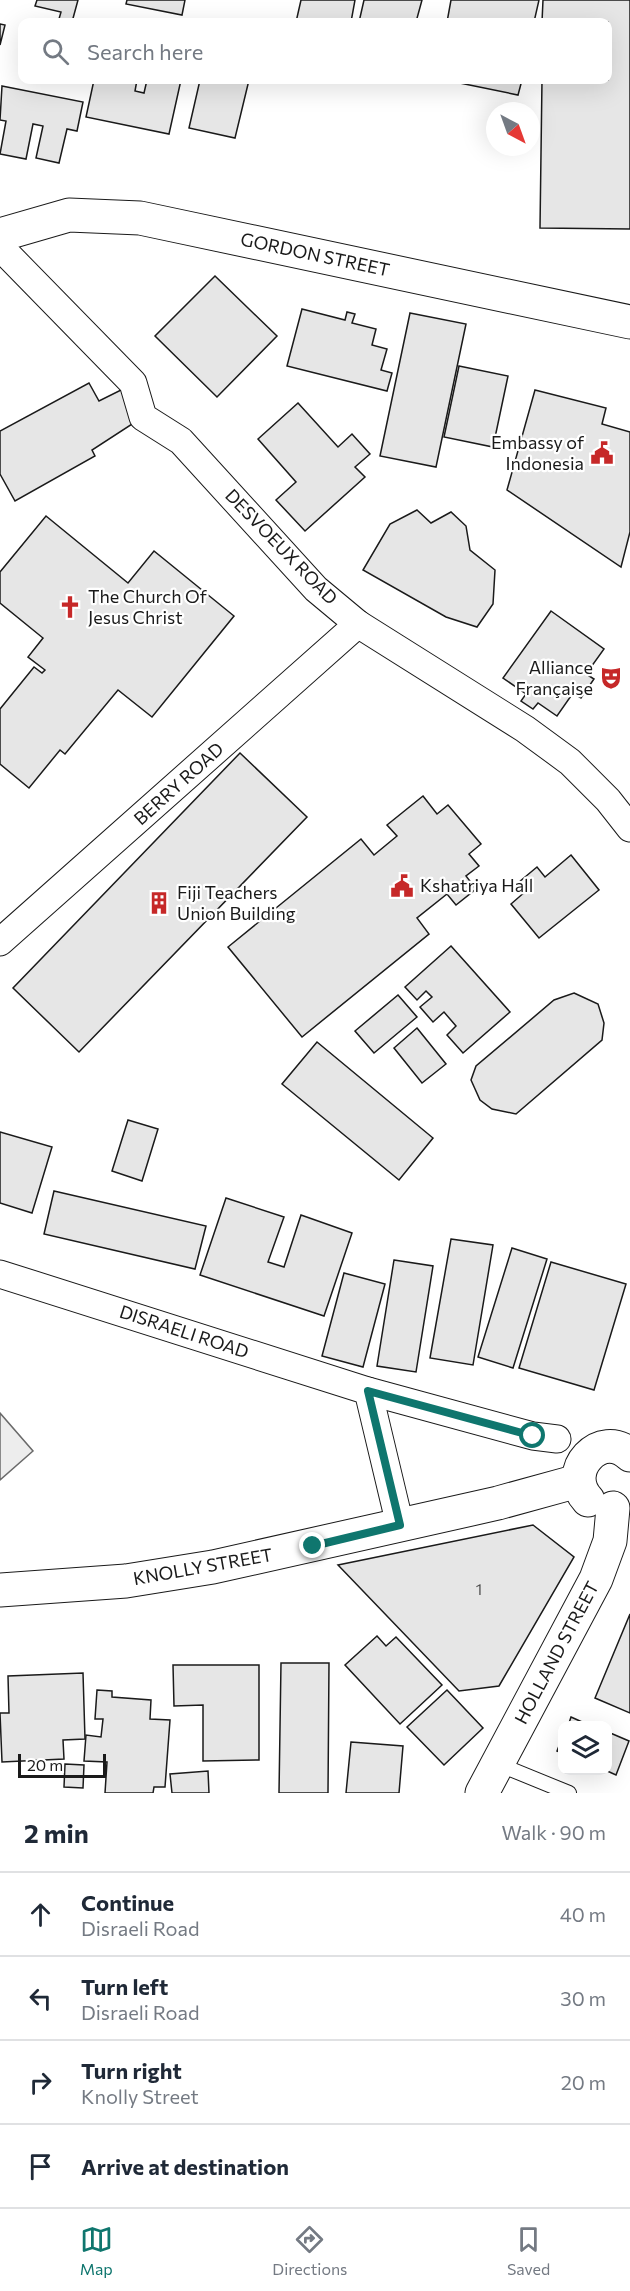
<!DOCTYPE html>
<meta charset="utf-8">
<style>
:root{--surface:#fff;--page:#f6f6f7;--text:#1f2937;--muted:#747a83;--line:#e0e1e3;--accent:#0f766e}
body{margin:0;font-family:Commissioner,sans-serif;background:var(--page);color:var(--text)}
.controls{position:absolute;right:18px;bottom:18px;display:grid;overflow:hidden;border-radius:12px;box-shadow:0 6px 24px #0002}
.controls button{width:54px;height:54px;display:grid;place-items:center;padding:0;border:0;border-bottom:2px solid var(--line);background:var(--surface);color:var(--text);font:30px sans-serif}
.compass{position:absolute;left:486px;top:102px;width:54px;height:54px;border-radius:50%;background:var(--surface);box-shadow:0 6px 24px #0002;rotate:139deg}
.scale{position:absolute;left:18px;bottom:15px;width:88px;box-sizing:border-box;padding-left:6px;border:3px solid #1a1a1a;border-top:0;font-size:16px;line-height:21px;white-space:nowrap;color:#1a1a1a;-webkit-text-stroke:4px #fff;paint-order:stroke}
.stop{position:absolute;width:18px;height:18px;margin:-14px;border:4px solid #0f766e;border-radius:50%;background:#fff}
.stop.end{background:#0f766e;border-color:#fff;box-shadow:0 2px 6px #0008}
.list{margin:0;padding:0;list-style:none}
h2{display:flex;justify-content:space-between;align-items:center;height:78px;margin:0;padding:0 24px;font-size:26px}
h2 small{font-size:20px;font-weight:400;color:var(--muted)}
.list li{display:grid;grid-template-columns:39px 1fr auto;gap:18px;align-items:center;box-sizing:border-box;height:84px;padding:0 24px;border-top:2px solid var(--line)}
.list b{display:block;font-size:22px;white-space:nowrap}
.list p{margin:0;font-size:20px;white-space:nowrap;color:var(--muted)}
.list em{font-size:20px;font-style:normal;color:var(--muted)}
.icon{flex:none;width:33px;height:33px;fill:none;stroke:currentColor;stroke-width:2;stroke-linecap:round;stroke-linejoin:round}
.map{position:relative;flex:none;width:630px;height:1793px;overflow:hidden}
.search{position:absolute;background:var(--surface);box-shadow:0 6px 24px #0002;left:18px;right:18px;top:18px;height:66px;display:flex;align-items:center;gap:15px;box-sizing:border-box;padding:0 21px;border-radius:12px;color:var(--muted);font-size:22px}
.sheet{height:414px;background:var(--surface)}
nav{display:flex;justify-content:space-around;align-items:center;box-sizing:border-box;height:84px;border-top:2px solid var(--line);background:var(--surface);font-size:16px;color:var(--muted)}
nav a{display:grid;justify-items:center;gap:3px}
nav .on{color:var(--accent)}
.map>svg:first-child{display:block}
.green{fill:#ededed;stroke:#6a6a6a;stroke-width:1.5}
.building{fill:#e6e6e6;stroke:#1a1a1a;stroke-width:1.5}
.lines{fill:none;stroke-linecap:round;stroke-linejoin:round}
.service-casing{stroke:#1a1a1a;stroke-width:16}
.minor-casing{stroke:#1a1a1a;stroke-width:29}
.secondary-casing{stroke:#1a1a1a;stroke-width:35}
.primary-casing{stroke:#1a1a1a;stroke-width:35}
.service{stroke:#fff;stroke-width:14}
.minor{stroke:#fff;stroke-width:27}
.secondary{stroke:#fff;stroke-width:33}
.primary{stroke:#fff;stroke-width:33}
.route{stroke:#0f766e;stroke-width:8}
.labels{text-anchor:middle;stroke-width:4.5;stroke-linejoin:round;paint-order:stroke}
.number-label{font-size:15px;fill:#4d4d4d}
.street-label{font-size:18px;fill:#1a1a1a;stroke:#fff}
.poi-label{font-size:18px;fill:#1a1a1a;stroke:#fff;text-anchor:start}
</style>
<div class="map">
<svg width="630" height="1793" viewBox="0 0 630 1793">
<rect width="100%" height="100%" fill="#fff"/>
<path class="green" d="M0,1413L33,1451L0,1480Z"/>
<g class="building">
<path d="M37,0H78L72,22L59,19L61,12L35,6Z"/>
<path d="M127,0H185L182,15L126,4Z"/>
<path d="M301,0H355L351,22H296Z"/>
<path d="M364,0H422L416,22H359Z"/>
<path d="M451,0H539L534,22H447Z"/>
<path d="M543,0H630V229L540,228L542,80H608V22H542Z"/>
<path d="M0,24L5,25L0,45Z"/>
<path d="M94,80H137L135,91L144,93L147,80H181L169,134L86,117Z"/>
<path d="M200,80L215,82V80H249L235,138L189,128Z"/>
<path d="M445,80H522L518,95Z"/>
<path d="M2,86L83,102L77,131L67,129L59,163L36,158L43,126L33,124L26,159L0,154L6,121L0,120Z"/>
<path d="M215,276L277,336L217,397L155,336Z"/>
<path d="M302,309L345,320L347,312L355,314L352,323L376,329L372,345L387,349L381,370L392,373L387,391L287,366Z"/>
<path d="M410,313L466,324L436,467L380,456Z"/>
<path d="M459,366L508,376L493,447L444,437Z"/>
<path d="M89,383L99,401L127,387L143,417L92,450L95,456L15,501L0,474V431Z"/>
<path d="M535,390L606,408L602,424L630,432V532L621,567L507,490Z"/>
<path d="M298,403L338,447L352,434L370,454L355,467L365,477L305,531L276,500L296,482L258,439Z"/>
<path d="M417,510L431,523L451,512L466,526L470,550L495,570L493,604L477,627L446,617L363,570L390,524Z"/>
<path d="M46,516L128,583L154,551L234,616L152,717L118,690L65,754L60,750L29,788L0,764V709L34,667L42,673L45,670L28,657L43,638L0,603V572Z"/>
<path d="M551,611L604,649L586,674L594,679L581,698L573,693L557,716L538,703L533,709L521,701L526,694L503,678Z"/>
<path d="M240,753L307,817L79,1052L13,988Z"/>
<path d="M423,796L437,814L448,805L481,844L469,854L479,866L466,876L476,889L456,905L447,894L417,918L429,934L302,1037L228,947L361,839L374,855L397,836L387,825Z"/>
<path d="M571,855L599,890L539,938L511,904L526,891L519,882L537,867L545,877Z"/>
<path d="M451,946L510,1012L463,1053L447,1035L456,1026L444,1012L433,1022L420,1007L432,997L426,991L417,1000L405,987Z"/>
<path d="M574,993L598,1004L604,1023L602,1040L516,1114L492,1109L480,1100L471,1080L476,1066L554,1000Z"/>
<path d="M398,995L417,1017L374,1053L355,1031Z"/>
<path d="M417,1028L446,1064L422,1083L394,1048Z"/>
<path d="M317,1042L433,1138L399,1180L282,1084Z"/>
<path d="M128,1120L158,1129L142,1181L112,1171Z"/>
<path d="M0,1132L52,1147L32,1213L0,1203Z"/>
<path d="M54,1191L206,1226L195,1269L44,1234Z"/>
<path d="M226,1198L284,1217L268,1262L284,1267L301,1215L352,1233L324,1316L200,1275Z"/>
<path d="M451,1239L493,1245L473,1365L430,1358Z"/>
<path d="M512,1248L547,1259L513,1368L478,1357Z"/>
<path d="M394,1260L433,1266L416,1372L377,1366Z"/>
<path d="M551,1262L626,1284L594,1390L519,1368Z"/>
<path d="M344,1273L385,1284L363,1367L322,1356Z"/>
<path d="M533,1525L574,1557L499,1686L459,1691L338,1565Z"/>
<path d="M630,1614V1713L595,1698Z"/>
<path d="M377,1636L386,1646L396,1637L442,1685L400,1724L345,1665Z"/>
<path d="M281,1663H329L328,1793H279Z"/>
<path d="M173,1665H259V1760L203,1761V1705L174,1706Z"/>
<path d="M83,1673L85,1739L63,1740L64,1759L2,1762L0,1713H9L8,1676Z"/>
<path d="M97,1690L112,1691V1697L151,1700L150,1719L170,1720L165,1787H154L153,1793H105L107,1762L84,1761L86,1735L101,1737L103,1719H95Z"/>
<path d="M447,1690L483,1728L444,1765L407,1727Z"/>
<path d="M571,1717L591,1726H568Z"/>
<path d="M608,1732L629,1741L616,1775L605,1770H608Z"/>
<path d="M562,1738V1753L557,1751Z"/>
<path d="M351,1742L403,1746L399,1793H346Z"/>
<path d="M65,1764L84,1765L83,1788L64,1787Z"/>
<path d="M208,1771L209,1793H172L170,1774Z"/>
</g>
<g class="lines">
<g class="service-casing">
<path id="service" d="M498,1764L569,1793"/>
</g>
<g class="minor-casing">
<g id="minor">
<path d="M0,247L133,383L143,417L181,441L316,589L358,624L525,729L570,762L608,800L630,828"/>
<path d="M0,942L358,624"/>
<path d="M0,1274L368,1391L400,1525"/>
<path d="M368,1391L533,1436L557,1439"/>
</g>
</g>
<g class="secondary-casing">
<g id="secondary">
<path d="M588,1500C561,1471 601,1428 630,1455"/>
<path d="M0,1590L126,1581L213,1567L498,1503L578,1481"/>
<path d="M482,1793L596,1579L610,1541L613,1508"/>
</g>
</g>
<g class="primary-casing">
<path id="primary" d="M0,235L69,215L140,218L630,322"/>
</g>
<use href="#service" class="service"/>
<use href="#minor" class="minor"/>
<use href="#secondary" class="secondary"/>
<use href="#primary" class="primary"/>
</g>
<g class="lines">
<path class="route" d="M313,1546L400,1525L368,1391L533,1436"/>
</g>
<defs>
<g id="civic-bare" transform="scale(1.8)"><path d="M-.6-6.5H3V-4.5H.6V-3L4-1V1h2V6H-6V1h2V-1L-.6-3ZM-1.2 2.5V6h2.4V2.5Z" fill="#c62828" stroke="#fff" stroke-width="2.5" paint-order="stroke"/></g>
<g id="church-bare" transform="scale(1.8)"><path d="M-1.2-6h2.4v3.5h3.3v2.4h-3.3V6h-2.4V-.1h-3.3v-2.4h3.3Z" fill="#c62828" stroke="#fff" stroke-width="2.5" paint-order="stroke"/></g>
<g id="theatre-bare" transform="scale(1.8)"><path d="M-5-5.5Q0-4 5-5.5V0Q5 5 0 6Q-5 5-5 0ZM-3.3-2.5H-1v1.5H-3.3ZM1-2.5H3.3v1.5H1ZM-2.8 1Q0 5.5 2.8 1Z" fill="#c62828" stroke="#fff" stroke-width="2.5" paint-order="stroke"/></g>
<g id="building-bare" transform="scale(1.8)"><path d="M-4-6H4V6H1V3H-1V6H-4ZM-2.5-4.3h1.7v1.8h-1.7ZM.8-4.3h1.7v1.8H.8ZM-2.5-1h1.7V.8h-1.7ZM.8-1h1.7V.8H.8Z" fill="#c62828" stroke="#fff" stroke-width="2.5" paint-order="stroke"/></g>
</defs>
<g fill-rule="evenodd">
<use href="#civic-bare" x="602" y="453"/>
<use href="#church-bare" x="70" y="607"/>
<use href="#theatre-bare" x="611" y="678"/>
<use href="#civic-bare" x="402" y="886"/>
<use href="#building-bare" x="159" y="903"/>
</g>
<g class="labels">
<g class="number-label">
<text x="479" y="1595">1</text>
</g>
<g class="street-label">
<text transform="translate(315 255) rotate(12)" y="6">GORDON STREET</text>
<text transform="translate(281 547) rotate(46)" y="6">DESVOEUX ROAD</text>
<text transform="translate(179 784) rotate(-42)" y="6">BERRY ROAD</text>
<text transform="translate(184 1332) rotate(18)" y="6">DISRAELI ROAD</text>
<text transform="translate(203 1567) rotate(-10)" y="6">KNOLLY STREET</text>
<text transform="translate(557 1653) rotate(-62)" y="6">HOLLAND STREET</text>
</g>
<g class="poi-label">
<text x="584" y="449" text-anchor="end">Embassy of<tspan x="584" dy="21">Indonesia</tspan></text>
<text x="88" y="603">The Church Of<tspan x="88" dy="21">Jesus Christ</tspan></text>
<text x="593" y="674" text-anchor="end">Alliance<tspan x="593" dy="21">Française</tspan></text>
<text x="420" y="892">Kshatriya Hall</text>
<text x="177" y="899">Fiji Teachers<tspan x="177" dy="21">Union Building</tspan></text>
</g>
</g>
</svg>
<div class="controls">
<button><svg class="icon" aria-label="layers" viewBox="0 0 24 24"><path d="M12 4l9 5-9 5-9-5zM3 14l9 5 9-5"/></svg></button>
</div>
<svg class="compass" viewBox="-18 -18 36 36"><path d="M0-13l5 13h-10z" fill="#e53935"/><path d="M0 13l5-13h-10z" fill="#747a83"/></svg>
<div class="scale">20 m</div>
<div class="stop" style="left:533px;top:1436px"></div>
<div class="stop end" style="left:313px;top:1546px"></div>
<div class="search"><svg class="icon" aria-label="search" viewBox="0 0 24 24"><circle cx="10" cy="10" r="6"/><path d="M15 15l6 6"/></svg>Search here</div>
</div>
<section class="sheet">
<h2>2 min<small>Walk · 90 m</small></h2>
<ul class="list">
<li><svg class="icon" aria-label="ahead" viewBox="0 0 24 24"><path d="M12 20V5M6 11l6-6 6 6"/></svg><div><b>Continue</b><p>Disraeli Road</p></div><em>40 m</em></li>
<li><svg class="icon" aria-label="left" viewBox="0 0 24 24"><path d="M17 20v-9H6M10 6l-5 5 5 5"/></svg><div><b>Turn left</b><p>Disraeli Road</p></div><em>30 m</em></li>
<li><svg class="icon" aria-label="right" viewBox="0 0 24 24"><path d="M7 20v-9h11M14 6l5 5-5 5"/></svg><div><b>Turn right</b><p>Knolly Street</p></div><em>20 m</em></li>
<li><svg class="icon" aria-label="arrive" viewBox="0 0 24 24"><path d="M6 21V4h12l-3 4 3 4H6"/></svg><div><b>Arrive at destination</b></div></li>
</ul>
</section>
<nav>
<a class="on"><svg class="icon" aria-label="map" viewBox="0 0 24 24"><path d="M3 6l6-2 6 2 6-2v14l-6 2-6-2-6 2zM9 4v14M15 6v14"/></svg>Map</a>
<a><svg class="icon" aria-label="directions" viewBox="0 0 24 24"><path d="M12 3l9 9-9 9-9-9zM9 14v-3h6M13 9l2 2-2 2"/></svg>Directions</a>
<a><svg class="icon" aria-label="saved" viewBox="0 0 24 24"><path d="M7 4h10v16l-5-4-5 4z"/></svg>Saved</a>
</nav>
